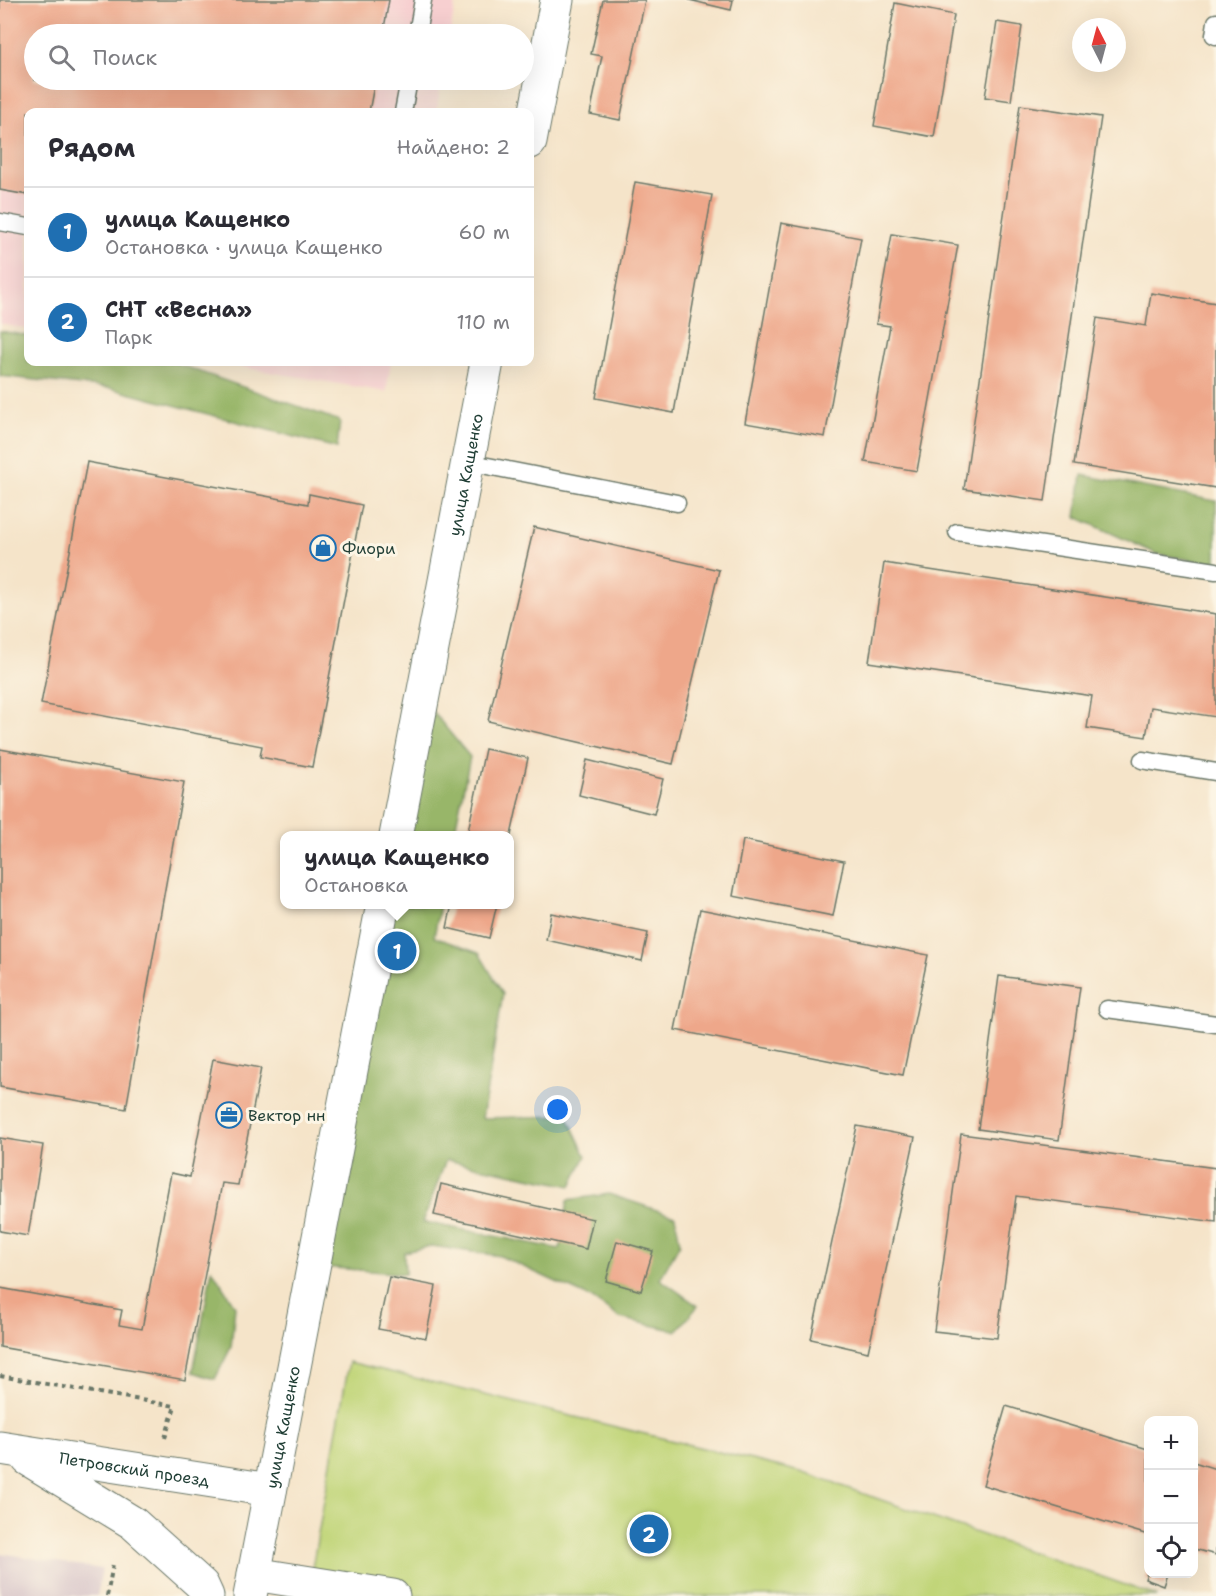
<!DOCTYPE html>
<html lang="ru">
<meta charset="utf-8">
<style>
:root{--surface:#fff;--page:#f2f2f3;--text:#2b2b33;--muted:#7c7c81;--line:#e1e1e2;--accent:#1f6fb2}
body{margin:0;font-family:"Shantell Sans",sans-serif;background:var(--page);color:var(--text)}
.controls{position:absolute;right:18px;bottom:18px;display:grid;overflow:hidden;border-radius:12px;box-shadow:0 6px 24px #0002}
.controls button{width:54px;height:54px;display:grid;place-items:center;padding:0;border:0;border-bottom:2px solid var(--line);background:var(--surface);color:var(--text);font:30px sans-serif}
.compass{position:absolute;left:1072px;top:18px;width:54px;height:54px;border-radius:50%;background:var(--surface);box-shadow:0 6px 24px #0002;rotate:354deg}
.you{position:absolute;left:558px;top:1110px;width:21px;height:21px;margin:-15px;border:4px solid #fff;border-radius:50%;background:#1a73e8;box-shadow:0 0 0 9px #1a73e833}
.badge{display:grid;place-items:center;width:39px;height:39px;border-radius:50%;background:var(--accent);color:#fff;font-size:20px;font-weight:700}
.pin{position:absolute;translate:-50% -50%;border:3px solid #fff;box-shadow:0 2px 6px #0006}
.popup{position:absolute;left:280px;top:831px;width:234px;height:78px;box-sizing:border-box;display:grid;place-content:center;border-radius:12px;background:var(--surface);filter:drop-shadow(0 2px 4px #0005);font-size:20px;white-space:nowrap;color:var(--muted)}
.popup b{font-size:22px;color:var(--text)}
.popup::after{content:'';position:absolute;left:50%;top:100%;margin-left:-12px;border:12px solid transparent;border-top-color:var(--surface)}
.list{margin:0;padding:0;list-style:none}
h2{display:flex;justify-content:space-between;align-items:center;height:78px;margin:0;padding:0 24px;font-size:26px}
h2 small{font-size:20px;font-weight:400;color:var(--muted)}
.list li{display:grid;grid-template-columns:39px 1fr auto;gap:18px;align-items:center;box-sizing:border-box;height:90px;padding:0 24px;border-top:2px solid var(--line)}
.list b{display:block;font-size:22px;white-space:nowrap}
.list p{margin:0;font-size:20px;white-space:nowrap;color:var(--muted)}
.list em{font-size:20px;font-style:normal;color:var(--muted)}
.icon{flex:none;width:33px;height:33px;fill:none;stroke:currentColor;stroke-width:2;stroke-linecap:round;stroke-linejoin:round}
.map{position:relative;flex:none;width:1216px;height:1596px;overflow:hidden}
.search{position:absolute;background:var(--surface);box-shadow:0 6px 24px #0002;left:24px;top:24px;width:510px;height:66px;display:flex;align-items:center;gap:15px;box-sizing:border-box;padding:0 21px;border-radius:33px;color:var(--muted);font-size:22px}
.panel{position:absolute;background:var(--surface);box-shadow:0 6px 24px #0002;left:24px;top:108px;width:510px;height:258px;border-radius:12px}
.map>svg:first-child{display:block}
.built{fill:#f7cfd0}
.industrial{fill:#d2bdc5}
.green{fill:#c1d579;stroke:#708956;stroke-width:1.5}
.forest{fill:#98b669;stroke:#5c7a4e;stroke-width:1.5}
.building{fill:#eea78a}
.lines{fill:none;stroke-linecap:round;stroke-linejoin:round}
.service-casing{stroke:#6a7768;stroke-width:19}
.minor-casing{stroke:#6a7768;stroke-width:35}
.path{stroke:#6a7768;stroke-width:4;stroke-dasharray:4.5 4.5;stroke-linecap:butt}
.service{stroke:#fff;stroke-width:16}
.minor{stroke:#fff;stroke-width:33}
.labels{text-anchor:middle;stroke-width:6;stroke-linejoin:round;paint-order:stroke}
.street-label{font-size:16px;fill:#1f3d34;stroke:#fcf5e5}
.poi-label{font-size:16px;fill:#1f3d34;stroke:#fcf5e5;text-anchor:start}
</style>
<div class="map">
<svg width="1216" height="1596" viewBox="0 0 1216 1596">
<rect width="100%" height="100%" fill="#fcf5e5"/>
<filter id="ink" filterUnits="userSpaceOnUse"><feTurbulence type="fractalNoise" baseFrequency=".0167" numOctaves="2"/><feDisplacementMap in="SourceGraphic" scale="12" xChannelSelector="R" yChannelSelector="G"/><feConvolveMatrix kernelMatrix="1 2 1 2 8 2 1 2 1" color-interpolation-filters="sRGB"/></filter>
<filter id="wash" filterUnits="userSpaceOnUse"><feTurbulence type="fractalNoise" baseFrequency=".008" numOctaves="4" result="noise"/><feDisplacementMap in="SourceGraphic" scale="24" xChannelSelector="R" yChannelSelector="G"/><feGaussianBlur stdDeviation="1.35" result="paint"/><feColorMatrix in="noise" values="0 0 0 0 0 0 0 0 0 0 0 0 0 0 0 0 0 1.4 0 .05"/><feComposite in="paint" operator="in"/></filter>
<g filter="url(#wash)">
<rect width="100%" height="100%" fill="#f5e4c9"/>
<g class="built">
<path d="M0,0H456L450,34H34V80H442L436,112H28V329L0,324Z"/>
<path d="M212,362H391L386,392Z"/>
</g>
<path class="industrial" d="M0,1553L102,1569L97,1596H0Z"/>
<path class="green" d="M349,1362L801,1472L1157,1596H307Z"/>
<g class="forest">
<path d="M0,331L28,336V362H172L340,421L337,448L109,388L0,376Z"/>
<path d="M1082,475L1216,501V564L1157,554L1076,517Z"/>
<path d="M433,712L470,757L454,835L409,836Z"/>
<path d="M395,905H440L434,937L479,953L503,994L482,1118L567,1116L586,1156L571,1186L446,1160L423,1222L560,1249L568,1200L609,1194L675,1216L680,1243L660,1279L698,1306L677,1331L620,1318L591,1298L500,1256L432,1246L404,1252L405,1274L324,1267Z"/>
<path d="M212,1269L235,1306L231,1347L215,1379L193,1372Z"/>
</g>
<g id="blocks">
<g class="building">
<path d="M0,0H389L383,34H34V80H375L369,112H28V195L0,190Z"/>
<path d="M603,0H645L620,120L590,114L602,56L591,54Z"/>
<path d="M689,0H733L731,10Z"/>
<path d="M895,3L954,15L934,137L874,126Z"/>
<path d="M997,22L1022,26L1011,101L985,97Z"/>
<path d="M1020,105L1101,117L1045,501L964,489Z"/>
<path d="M635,182L712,195L674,413L596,398Z"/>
<path d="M781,223L861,238L825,437L745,423Z"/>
<path d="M892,234L958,245L917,471L865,462L890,326L876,324Z"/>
<path d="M1151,293L1216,303V488L1074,465L1097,318L1146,326Z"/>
<path d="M87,462L308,504L309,494L362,505L312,767L260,757L262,746L41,704Z"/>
<path d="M534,527L719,570L673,764L488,721Z"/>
<path d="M884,563L1216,614V717L1151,707L1146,737L1087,728L1092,696L869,662Z"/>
<path d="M0,749L184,782L126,1109L0,1087Z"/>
<path d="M485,749L528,758L510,840V836H467Z"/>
<path d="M587,760L663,779L654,814L579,795Z"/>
<path d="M743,840L844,861L833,916L733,896Z"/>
<path d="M452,904H497L489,938L447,928Z"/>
<path d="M700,909L928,955L903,1075L675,1030Z"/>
<path d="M551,913L648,933L642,961L546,940Z"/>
<path d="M999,976L1080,987L1059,1140L978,1129Z"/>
<path d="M213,1059L261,1068L238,1185L222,1183L185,1380L0,1347V1288L122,1310L119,1325L142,1329L171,1173L190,1177Z"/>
<path d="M857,1126L915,1137L868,1352L811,1339Z"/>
<path d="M961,1134L1216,1168V1222L1016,1196L997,1338L934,1331Z"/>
<path d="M0,1138L43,1145L28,1236L0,1231Z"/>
<path d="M441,1184L593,1219L586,1249L434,1215Z"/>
<path d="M617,1241L653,1251L641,1291L606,1281Z"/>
<path d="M389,1277L436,1286L426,1338L378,1329Z"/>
<path d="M1006,1406L1148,1449V1535L983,1485Z"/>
<path d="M1194,1462L1216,1469V1555L1194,1549Z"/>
<path d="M1148,1569V1574H1168L1164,1586L1145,1579Z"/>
</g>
</g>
</g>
<g filter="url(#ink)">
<use href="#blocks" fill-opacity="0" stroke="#6a7768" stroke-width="1.5"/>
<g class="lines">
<g class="service-casing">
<g id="service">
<path d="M1216,22L1214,35L1216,36"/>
<path d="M417,34L423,0"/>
<path d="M403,112L409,80"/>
<path d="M0,222L28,227"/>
<path d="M467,462L677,503"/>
<path d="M957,532L1216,571"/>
<path d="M1142,760L1216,772"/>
<path d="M1107,1009L1216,1024"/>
</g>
</g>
<g class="minor-casing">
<g id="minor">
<path d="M530,142L557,0"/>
<path id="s1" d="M396,836L487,362"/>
<path id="s2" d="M0,1448L270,1490"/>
<path d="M28,1459L133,1523L202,1585L207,1596"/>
<path d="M254,1574L393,1596"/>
<path id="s3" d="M250,1596L383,904"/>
</g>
</g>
<g class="path">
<path d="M0,1376L175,1406L165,1438"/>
<path d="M107,1596L113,1564"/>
</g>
<use href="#service" class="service"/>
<use href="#minor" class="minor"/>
</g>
</g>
<defs>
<g id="shop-ring" transform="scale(1.35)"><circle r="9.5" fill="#fcf5e5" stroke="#1f6fb2" stroke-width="1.5"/><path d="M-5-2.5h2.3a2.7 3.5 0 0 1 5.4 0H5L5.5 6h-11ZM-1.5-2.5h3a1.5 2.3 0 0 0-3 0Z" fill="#1f6fb2"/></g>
<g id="office-ring" transform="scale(1.35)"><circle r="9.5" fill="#fcf5e5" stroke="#1f6fb2" stroke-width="1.5"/><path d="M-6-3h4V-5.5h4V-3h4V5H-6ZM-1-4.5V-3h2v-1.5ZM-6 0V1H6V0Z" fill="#1f6fb2"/></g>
</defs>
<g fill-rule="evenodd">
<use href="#shop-ring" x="323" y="548"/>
<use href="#office-ring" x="229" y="1115"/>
</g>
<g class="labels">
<g class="street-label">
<text dy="6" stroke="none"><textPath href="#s1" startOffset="368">улица Кащенко</textPath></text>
<text dy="6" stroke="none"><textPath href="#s3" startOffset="172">улица Кащенко</textPath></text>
<text dy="6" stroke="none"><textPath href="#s2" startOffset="136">Петровский проезд</textPath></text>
</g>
<g class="poi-label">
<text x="342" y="554">Фиори</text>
<text x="248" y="1121">Вектор нн</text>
</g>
</g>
</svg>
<div class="controls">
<button>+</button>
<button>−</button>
<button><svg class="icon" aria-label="locate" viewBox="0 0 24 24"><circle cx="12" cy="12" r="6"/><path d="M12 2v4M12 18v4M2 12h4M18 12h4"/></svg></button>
</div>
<svg class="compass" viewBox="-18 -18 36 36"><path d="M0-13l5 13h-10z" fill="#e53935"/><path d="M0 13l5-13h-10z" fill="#7c7c81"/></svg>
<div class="you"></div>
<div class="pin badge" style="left:397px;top:951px">1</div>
<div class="popup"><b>улица Кащенко</b>Остановка</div>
<div class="pin badge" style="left:649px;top:1534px">2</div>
<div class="search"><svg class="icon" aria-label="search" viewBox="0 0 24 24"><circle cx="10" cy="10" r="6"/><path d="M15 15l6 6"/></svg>Поиск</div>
<section class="panel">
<h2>Рядом<small>Найдено: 2</small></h2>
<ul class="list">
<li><span class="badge">1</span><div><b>улица Кащенко</b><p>Остановка · улица Кащенко</p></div><em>60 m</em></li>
<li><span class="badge">2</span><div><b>СНТ «Весна»</b><p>Парк</p></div><em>110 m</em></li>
</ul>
</section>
</div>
